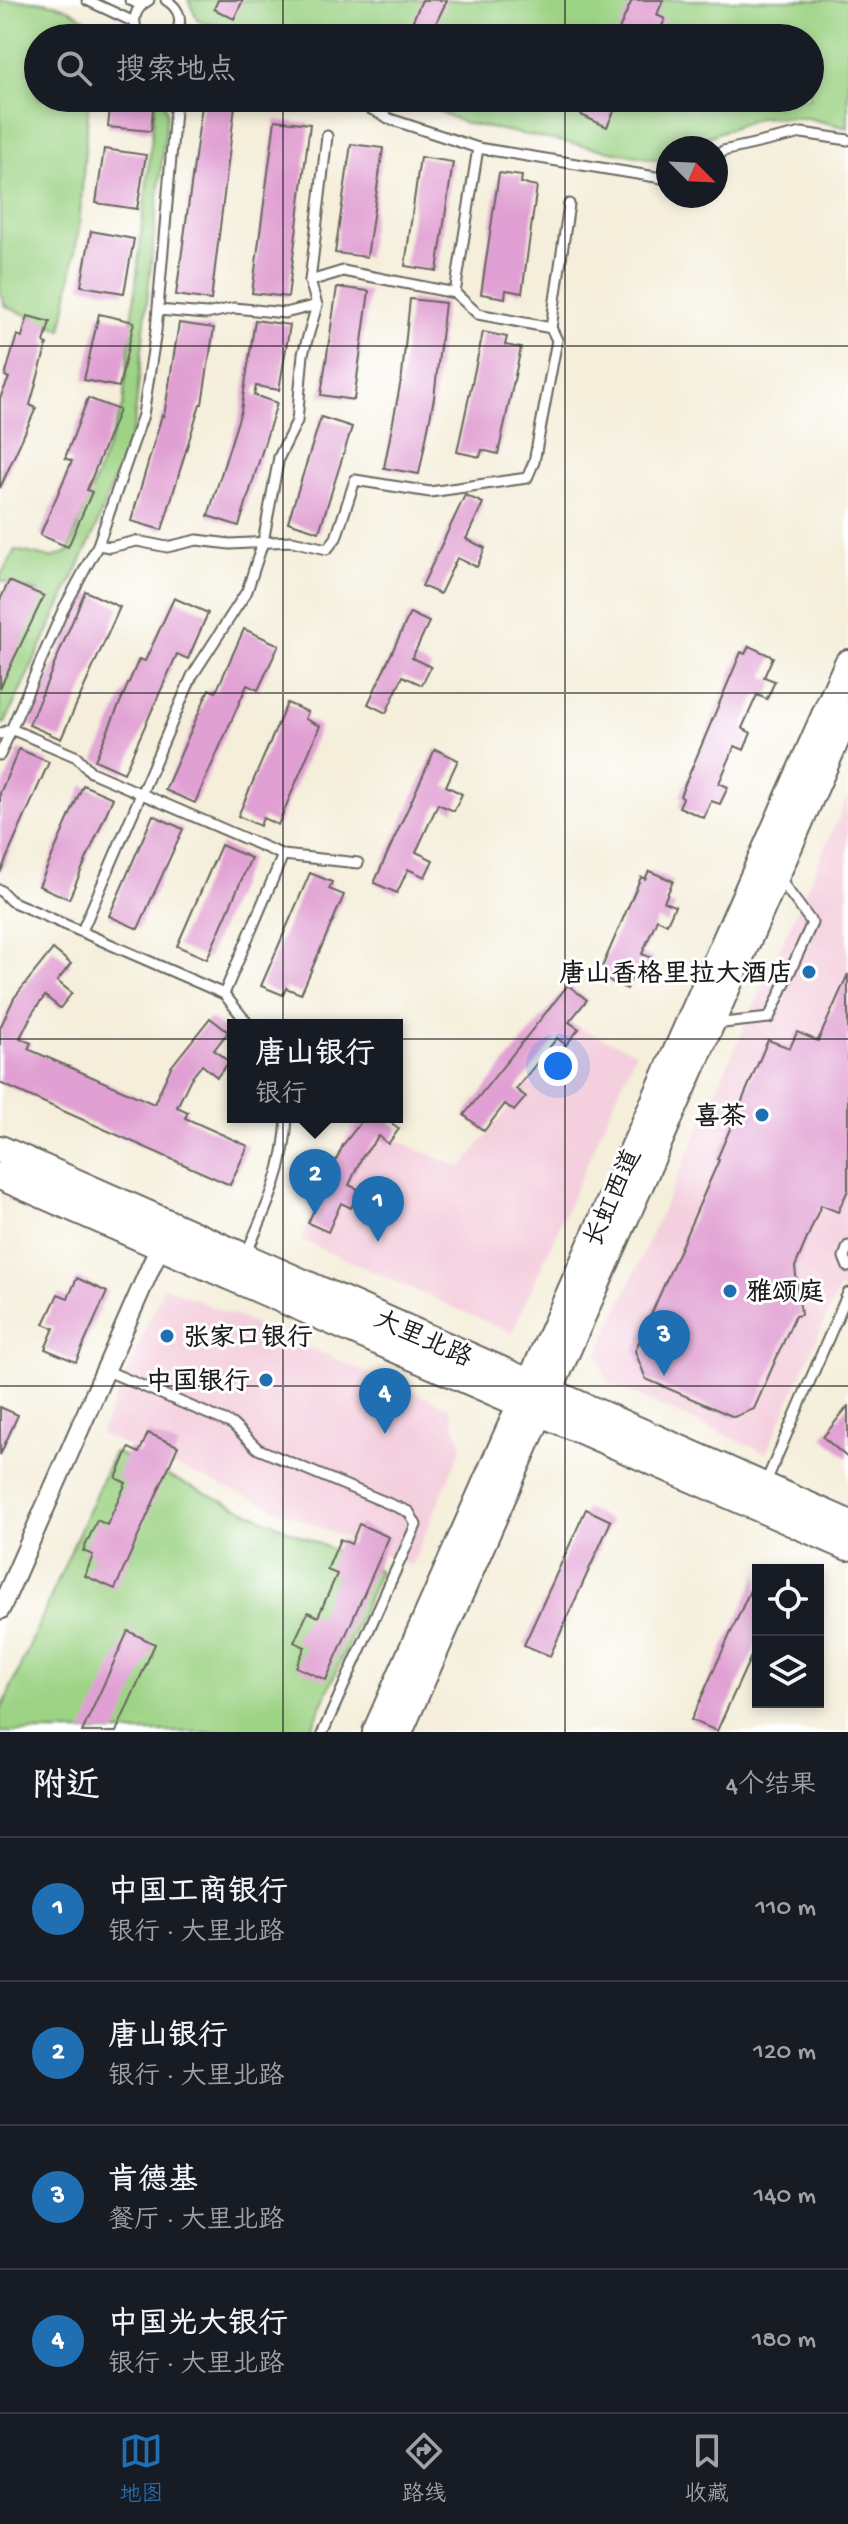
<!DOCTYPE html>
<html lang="zh">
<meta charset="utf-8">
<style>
:root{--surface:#171b24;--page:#20242c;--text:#f1f3f6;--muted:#9ea1a6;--line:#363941;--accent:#1f6fb2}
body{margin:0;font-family:"Gochi Hand","LXGW WenKai TC",sans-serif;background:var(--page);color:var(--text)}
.controls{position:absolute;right:24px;bottom:24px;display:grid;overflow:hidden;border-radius:0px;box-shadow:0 4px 12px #0003}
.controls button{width:72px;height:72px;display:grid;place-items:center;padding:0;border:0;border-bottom:2px solid var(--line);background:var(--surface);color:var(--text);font:40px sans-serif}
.compass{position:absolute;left:656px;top:136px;width:72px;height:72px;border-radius:50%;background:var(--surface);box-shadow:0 4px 12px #0003;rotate:114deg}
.you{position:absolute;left:558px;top:1066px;width:28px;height:28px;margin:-20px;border:6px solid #fff;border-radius:50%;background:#1a73e8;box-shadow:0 0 0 12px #1a73e833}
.badge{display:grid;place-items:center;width:52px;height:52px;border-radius:50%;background:var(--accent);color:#fff;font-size:26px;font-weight:700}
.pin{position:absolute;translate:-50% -66px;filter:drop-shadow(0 2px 4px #0008)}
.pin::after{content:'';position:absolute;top:42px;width:28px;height:24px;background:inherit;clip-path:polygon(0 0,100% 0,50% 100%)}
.popup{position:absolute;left:227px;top:1019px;width:176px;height:104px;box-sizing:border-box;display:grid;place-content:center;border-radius:0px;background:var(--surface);filter:drop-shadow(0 2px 6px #0005);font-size:26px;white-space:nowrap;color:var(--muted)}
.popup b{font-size:30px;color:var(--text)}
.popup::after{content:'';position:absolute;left:50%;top:100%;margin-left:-16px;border:16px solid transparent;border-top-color:var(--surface)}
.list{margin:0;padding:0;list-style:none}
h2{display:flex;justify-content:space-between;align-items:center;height:104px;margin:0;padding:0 32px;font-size:34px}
h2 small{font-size:26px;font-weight:400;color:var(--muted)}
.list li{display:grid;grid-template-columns:52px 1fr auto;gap:24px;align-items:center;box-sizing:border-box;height:144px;padding:0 32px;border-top:2px solid var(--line)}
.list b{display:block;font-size:30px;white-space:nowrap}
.list p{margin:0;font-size:26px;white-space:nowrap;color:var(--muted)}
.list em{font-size:26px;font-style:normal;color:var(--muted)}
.icon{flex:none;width:44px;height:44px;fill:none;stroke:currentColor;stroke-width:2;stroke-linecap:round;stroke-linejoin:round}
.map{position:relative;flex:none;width:848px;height:1732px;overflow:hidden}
.search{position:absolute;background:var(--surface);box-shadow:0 4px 12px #0003;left:24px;right:24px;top:24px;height:88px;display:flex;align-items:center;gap:20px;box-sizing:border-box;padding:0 28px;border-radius:44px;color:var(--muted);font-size:30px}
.sheet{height:680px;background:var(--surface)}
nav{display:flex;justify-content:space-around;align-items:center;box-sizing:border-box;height:112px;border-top:2px solid var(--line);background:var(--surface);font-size:22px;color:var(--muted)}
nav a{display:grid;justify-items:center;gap:4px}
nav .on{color:var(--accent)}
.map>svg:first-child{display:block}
.built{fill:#f4cfde}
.green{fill:#9dd385;stroke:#5c7850;stroke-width:2}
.building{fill:#e1a0d3}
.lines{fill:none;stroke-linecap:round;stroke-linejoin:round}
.lane-casing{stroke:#68665e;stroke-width:13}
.street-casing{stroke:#68665e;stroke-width:22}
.secondary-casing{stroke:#68665e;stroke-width:30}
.lane{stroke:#fff;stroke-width:9}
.street{stroke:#fff;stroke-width:18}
.secondary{stroke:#fff;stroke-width:26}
.grid{fill:none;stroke:#1c1c1c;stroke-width:2;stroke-opacity:0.55}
.poi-dot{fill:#1f6fb2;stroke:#fff;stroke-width:3}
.labels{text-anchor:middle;stroke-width:6;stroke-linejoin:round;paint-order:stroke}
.poi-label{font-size:26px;font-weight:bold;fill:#1c1c1c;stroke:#fff;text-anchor:end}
.street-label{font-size:26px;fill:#1c1c1c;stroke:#fff}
</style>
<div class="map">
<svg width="848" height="1732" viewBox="0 0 848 1732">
<rect width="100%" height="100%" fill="#fff"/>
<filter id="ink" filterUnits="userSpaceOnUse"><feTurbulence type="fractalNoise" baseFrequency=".0125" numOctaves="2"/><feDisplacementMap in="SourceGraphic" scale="16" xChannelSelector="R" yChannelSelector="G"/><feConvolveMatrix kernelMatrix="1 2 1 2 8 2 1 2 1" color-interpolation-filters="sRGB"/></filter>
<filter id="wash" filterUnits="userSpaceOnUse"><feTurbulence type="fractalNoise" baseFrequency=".006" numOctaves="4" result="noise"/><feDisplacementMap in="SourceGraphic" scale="32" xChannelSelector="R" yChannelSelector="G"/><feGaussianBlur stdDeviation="1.8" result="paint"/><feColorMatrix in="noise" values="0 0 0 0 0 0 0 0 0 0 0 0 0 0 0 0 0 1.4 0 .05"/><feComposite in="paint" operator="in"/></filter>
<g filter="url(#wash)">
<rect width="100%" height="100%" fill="#f4eeda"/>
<g class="built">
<path d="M848,796V1292L839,1289L766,1453L607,1382L598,1354Z"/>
<path d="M574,1026L636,1052L512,1333L301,1240L353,1121L461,1168Z"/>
<path d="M164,1286L449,1407L462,1447L411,1566L100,1434Z"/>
</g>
<g class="green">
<path d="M0,0C33,0 69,0 92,26V38H38V98H89L79,228L62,330L5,306L0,292Z"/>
<path d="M188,0H848V128L807,118L760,117L702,139L698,148H668V160L663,161L464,123L410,98H810V38H272L198,21Z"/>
<path d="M156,98H163L167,112L134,426L93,535L5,723L0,724V677L38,592L0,580V577L15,550L51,558L68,552L123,405Z"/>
<path d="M114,1452L380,1571L310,1732H0V1713Z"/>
</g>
<g id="blocks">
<g class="building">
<path d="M218,0H243L234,19L214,9Z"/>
<path d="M422,0H447L429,38H405Z"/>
<path d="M632,0H663L657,15L665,19L658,36L649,32L646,38H615Z"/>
<path d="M111,98H154L151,131L108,127Z"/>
<path d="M203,98H236L211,300L176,295Z"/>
<path d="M588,98H620L607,127L581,115Z"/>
<path d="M275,120L310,124L288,297L252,293Z"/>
<path d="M351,144L383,148L367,257L335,253Z"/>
<path d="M104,149L146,155L137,209L96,203Z"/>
<path d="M420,157L453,162L437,271L405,266Z"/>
<path d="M499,173L522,176L521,183L537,186L522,293L506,290L505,298L481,294Z"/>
<path d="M91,231L134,239L124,293L81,286Z"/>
<path d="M337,287L369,291L354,400L321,395Z"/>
<path d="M410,299L445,303L434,398L419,474L384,468L402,375Z"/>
<path d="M99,314L134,322L119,387L84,380Z"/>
<path d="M28,316L50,322L44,342L47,344L30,405L36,408L0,488V398L9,378L5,376L17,335L22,337Z"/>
<path d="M255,320L290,325L279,390L256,386L254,395L277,403L239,526L208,516L241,411Z"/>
<path d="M179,323L214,328L202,404H200L162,530L131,521L162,415L164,416Z"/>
<path d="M483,332L507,337L505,345L521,348L498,454L482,450L480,457L457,452Z"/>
<path d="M88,398L119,410L87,490L92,492L68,547L40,535L72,461L65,458Z"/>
<path d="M321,417L352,427L319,532L288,522Z"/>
<path d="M465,495L483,503L466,539L485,548L477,567L457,558L440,594L422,586Z"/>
<path d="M9,581L44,596L0,688V600Z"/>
<path d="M85,591L120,607L61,739L29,725Z"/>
<path d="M174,598L208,613L188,659L177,654L124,773L95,760L139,659L145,661Z"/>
<path d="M410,613L429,622L412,658L431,667L422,685L403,676L386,713L368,704Z"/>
<path d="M244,629L279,645L258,690L247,685L195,803L165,790L209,689L216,692Z"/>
<path d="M749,646L773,657L764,677L775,681L767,699L757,695L742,728L751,733L744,750L735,746L719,783L728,787L720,804L711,801L704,818L679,807L683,798L680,796L741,652L745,654Z"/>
<path d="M287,703L308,712L305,719L320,726L278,825L263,818L260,826L238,816Z"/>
<path d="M19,749L49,762L0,873V793Z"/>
<path d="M435,749L458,760L446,786L462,794L454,811L438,804L416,852L433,860L425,877L408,869L397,893L374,883Z"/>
<path d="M83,785L113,798L69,899L39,886Z"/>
<path d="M153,815L183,829L138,929L109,916Z"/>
<path d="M221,845L251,858L207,959L177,946Z"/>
<path d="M649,871L673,881L664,902L675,906L667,924L657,919L642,954L652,958L644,975L635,971L627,989L603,978L607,969L602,967L641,877L645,879Z"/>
<path d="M310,873L332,882L329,889L344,895L301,994L286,988L283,995L261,986Z"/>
<path d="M53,949L71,964L57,981L72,993L60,1008L45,996L33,1012L20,1038L31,1043L28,1049L154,1104L171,1067L210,1018L228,1032L214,1050L229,1062L217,1077L202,1065L190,1080L177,1107L188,1112L185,1118L248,1146L230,1185L0,1083V1028L14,998Z"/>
<path d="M848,974V1190L838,1212L821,1205L795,1267L801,1315L795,1316L754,1409L734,1417L646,1379L635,1351L719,1160L717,1159L768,1040L790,1048L797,1032L818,1041Z"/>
<path d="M568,985L587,1000L569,1022L579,1029L566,1045L557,1038L516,1089L526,1097L514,1111L505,1104L484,1131L464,1115Z"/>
<path d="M365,1117H384L399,1129L388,1144L379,1136L362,1157L349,1185L360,1190L351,1208L341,1203L328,1232L308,1223L343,1145Z"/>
<path d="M77,1278L107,1292L76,1362L45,1349L54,1328L44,1324L58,1294L68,1298Z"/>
<path d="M848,1406V1458L823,1437Z"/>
<path d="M0,1407L18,1415L0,1455Z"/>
<path d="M148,1433L178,1446L115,1589L85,1576L93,1555L83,1551L97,1520L107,1525L126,1483L116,1478L129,1448L139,1453Z"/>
<path d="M586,1509L611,1521L550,1656L524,1645Z"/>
<path d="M359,1524L389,1537L326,1680L296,1667L305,1647L294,1642L308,1612L318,1617L337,1574L327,1570L340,1539L351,1544Z"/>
<path d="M758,1573V1641L717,1731L691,1720Z"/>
<path d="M128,1631L155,1644L116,1732H82Z"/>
</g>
</g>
</g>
<g filter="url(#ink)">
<use href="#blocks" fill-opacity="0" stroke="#68665e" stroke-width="2"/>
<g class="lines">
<g class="lane-casing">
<g id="lane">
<path d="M87,0L134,22"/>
<path d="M130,0L141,5"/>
<path d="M166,0C181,9 184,24 173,38"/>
<path d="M177,33L193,38"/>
<path d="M142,38C130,24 133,9 149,0"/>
<path d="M350,98L390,119L478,148L668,179"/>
<path d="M716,159L723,151L802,133L848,140"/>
<path d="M310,281L343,271L455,293L478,314L551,328"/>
<path d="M455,293L478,148"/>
<path d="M158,310L206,314L234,308L285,313L317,305"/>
<path d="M98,545L110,547L137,541L167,547L197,540L230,544L292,541L327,549L336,538L355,480L430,492L527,478L534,462L557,340L551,328L569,204"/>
<path d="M0,734L11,729L77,757L91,772L283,855L358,863"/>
<path d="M0,755L63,610L98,545L143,415L156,331L175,111L173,98"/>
<path d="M0,890L11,901L224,994L249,1025"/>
<path d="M82,931L192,676L247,591L263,542L279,457L297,421L303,354L317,305L310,281L327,136"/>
<path d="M224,994L283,855"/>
<path d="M714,1024L769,1018L812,923L778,877"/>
<path d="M848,1246L844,1257L848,1267"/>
<path d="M246,1254C267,1207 285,1169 287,1117"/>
<path d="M105,1370L232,1424L258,1449L409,1512L416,1525L323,1732"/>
<path d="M765,1484L848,1293"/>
</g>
</g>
<g class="street-casing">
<path id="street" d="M0,1610L160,1246"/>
</g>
<g class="secondary-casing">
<g id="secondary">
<path d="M0,1149L848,1523"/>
<path d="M0,1176L848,1547"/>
<path d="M376,1732L848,663"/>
<path d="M399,1732L848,712"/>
</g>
</g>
<use href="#lane" class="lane"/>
<use href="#street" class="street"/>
<use href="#secondary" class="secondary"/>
</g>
</g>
<path class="grid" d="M283,0V38M565,0V38M283,98V1732M565,98V1732M0,346H848M0,693H848M0,1039H848M0,1386H848"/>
<g class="poi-dot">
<circle cx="809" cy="972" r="8"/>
<circle cx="762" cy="1115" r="8"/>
<circle cx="730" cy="1291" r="8"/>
<circle cx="167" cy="1336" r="8"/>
<circle cx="266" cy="1380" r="8"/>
</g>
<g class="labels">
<g class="poi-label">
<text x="793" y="981">唐山香格里拉大酒店</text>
<text x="746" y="1124">喜茶</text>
<text x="746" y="1300" text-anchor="start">雅颂庭</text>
<text x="183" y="1345" text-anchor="start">张家口银行</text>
<text x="250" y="1389">中国银行</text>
</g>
<g class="street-label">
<text transform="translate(611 1197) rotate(-66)" y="9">长虹西道</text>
<text transform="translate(424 1337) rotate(24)" y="9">大里北路</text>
</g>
</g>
</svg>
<div class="controls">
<button><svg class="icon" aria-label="locate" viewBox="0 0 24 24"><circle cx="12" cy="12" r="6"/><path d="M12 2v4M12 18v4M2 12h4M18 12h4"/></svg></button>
<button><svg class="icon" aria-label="layers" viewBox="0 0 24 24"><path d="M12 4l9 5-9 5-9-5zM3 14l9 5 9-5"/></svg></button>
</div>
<svg class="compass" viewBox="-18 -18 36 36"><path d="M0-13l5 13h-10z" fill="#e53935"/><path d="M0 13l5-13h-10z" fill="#9ea1a6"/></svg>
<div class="you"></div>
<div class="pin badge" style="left:378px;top:1242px">1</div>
<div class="pin badge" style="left:315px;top:1215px">2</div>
<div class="popup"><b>唐山银行</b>银行</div>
<div class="pin badge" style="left:664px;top:1376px">3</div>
<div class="pin badge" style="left:385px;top:1434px">4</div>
<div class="search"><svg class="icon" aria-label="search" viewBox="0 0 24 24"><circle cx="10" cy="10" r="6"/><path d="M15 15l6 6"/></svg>搜索地点</div>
</div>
<section class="sheet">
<h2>附近<small>4个结果</small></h2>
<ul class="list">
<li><span class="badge">1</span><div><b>中国工商银行</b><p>银行 · 大里北路</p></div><em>110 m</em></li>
<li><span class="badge">2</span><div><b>唐山银行</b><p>银行 · 大里北路</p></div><em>120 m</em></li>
<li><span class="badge">3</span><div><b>肯德基</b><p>餐厅 · 大里北路</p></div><em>140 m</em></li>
<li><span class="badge">4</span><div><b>中国光大银行</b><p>银行 · 大里北路</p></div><em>180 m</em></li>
</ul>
</section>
<nav>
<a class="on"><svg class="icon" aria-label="map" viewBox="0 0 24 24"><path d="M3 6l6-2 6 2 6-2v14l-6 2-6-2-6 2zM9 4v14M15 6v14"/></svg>地图</a>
<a><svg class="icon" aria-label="directions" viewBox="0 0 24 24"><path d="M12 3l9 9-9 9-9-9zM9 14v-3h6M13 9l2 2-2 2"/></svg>路线</a>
<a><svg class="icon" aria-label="saved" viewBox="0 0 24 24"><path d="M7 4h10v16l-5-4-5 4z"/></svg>收藏</a>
</nav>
